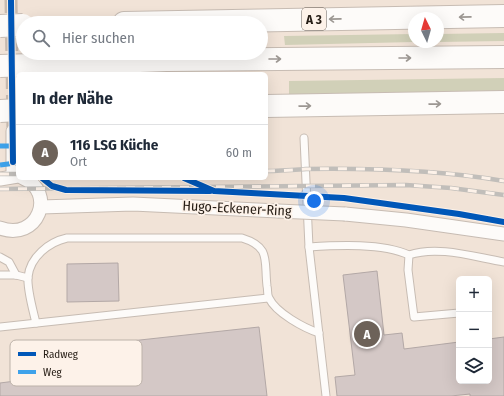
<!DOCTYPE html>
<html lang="de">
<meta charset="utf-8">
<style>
:root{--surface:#fff;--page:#f2f2f3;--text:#1f2937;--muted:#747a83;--line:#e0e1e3;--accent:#6d6259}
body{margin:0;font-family:"Fira Sans Condensed",sans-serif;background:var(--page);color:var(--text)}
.controls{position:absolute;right:12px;bottom:12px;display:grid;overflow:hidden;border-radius:6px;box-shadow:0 4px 16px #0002}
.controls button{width:36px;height:36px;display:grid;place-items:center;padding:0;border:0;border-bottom:1px solid var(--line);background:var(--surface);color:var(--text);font:20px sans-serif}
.compass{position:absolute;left:408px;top:12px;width:36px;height:36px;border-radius:50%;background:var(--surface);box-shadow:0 4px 16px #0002;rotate:355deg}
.you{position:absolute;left:314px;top:201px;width:14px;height:14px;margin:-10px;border:3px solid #fff;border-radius:50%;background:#1a73e8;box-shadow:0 0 0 6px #1a73e833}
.badge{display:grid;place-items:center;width:26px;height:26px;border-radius:50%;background:var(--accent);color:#fff;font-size:13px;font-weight:700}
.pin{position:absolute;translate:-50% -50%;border:2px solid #fff;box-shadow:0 1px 4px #0006}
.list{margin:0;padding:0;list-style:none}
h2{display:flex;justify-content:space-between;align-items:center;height:52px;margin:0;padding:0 16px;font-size:17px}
h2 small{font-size:13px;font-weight:400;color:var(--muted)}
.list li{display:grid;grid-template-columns:26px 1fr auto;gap:12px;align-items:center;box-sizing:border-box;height:56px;padding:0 16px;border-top:1px solid var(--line)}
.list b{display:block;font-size:15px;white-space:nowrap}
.list p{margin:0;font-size:13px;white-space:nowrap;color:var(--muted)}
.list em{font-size:13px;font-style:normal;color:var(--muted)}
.icon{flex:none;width:22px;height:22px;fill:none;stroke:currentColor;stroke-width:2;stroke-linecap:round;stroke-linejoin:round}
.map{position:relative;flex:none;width:504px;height:396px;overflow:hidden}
.search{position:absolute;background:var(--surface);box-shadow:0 4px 16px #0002;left:16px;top:16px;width:252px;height:44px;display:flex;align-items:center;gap:10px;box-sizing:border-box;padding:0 14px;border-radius:22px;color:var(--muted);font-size:15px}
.panel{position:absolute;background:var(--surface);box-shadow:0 4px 16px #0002;left:16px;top:72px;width:252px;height:108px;border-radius:6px}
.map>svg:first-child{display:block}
.green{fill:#d1d0b8}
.building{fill:#d4c8c6;stroke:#b3a8a6}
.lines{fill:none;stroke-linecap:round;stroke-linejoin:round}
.minor-tunnel{stroke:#c8bbb0;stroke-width:13;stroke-dasharray:13 6;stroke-linecap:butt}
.service-casing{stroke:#c7bcb3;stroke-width:9}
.minor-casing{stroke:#c7bcb3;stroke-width:15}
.motorway-casing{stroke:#c7bcb3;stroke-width:24}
.service{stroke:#fdfbf9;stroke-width:7}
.minor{stroke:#fdfbf9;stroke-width:13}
.motorway{stroke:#fdfbf9;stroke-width:22}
.rail-casing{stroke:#c1beba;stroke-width:4.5}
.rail{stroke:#fdf2e9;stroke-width:3;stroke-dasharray:9;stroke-linecap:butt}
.minor-bridge-casing{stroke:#c7bcb3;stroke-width:15;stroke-linecap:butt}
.motorway-bridge-casing{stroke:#c7bcb3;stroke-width:24;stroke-linecap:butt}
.minor-bridge{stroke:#fdfbf9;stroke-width:13}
.motorway-bridge{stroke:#fdfbf9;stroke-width:22}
.quiet{stroke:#3ea2ea;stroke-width:5;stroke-dasharray:10 5;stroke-linecap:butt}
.cycleway-casing{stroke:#fdf2e9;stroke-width:8}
.cycleway{stroke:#0057b8;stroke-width:6}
.oneway{stroke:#9c9792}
.labels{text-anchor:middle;stroke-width:3.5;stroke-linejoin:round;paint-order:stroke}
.shield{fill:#fdf2e9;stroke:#665d55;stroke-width:1}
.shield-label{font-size:13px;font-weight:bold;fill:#261d15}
.street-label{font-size:14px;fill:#261d15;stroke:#fdf2e9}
.key{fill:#fdf2e9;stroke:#bcb2a9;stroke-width:1}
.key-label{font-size:11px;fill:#261d15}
</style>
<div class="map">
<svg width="504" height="396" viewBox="0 0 504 396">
<rect width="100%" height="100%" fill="#f1e3d7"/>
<g class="green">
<path d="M504,33V41L438,42V34Z"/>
<path d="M414,34V42L285,45L284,36Z"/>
<path d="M504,78V95L289,100V81Z"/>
</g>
<g class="building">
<path d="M118,263L119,301L67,302V264Z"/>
<path d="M377,271L384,335L402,333L404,349L459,342V381H489V339L504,337V396H470V394L451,396H337L335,377L355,375L343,275Z"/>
<path d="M259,327L267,396H0V383L31,379L28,352L60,349L61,355L86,352L85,346Z"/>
</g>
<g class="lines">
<path class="minor-tunnel" d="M11,0L13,131"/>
<g class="service-casing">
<g id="service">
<path d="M304,138L309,247L326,396"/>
<path d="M309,247C339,245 382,243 409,255"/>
<path d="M0,257L9,262L16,275"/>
<path d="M0,275H16L28,278"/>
<path d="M459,313L414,317L408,270L409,255C438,245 474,257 504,262"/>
<path d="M36,323C33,310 27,290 28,277C30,257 49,242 67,238H242C271,247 264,260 267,286C268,290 267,295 269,298C276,313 304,328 319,333"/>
<path d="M0,327L268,298"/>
</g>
</g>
<g class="minor-casing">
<g id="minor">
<path d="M13,131V176"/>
<path d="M0,179L18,176"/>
<path d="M41,207L133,204L278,211"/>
<path d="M345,214L406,220L504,234"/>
<path d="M0,228C38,242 57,192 23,178"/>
</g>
</g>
<g class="motorway-casing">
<g id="motorway">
<path d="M124,23L504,16"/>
<path d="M32,65L166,60L504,57"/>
<path d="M266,106L504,102"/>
</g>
</g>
<use href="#service" class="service"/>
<use href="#minor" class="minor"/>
<use href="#motorway" class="motorway"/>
<g class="rail-casing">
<g id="rail">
<path d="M266,171C279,171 292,170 306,169C372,168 439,170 504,181"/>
<path d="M0,174H18"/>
<path d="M0,189L406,185L451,188L504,195"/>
</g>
</g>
<use href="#rail" class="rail"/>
<g class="minor-bridge-casing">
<path id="minor-bridge" d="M278,211L345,214"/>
</g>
<g class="motorway-bridge-casing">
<g id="motorway-bridge">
<path d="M0,26L23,25"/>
<path d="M0,66L32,65"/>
<path d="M0,111L18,110"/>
</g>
</g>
<use href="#minor-bridge" class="minor-bridge"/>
<use href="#motorway-bridge" class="motorway-bridge"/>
<g class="quiet">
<path d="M0,146H16"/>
<path d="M0,165L16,163"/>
</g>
<g class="cycleway-casing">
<g id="cycleway">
<path d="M11,0L13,162"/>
<path d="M42,178L52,186L66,190L210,191"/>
<path d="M184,178L214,191L344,198L459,214L504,222"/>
</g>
</g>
<use href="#cycleway" class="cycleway"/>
</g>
<defs><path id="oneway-shaft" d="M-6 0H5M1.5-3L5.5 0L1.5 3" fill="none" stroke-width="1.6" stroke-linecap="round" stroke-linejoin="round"/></defs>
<g class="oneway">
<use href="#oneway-shaft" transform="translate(465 17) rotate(179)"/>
<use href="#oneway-shaft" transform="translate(335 19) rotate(179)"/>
<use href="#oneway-shaft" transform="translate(405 58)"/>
<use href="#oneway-shaft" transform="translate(275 59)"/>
<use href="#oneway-shaft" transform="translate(435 104) rotate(-1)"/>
<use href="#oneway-shaft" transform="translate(305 106) rotate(-1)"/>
</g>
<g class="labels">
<rect class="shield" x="302" y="8" width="24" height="22" rx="3"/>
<g class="shield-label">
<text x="314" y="24">A 3</text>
</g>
<g class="street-label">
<text transform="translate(237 208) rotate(3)" y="5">Hugo-Eckener-Ring</text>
</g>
</g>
<rect x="10" y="340" width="132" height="46" rx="6" class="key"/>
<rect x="18" y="352" width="18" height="4" fill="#0057b8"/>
<rect x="18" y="370" width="18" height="4" fill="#3ea2ea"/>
<g class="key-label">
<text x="43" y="358">Radweg</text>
<text x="43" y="376">Weg</text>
</g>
</svg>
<div class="controls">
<button>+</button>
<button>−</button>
<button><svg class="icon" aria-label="layers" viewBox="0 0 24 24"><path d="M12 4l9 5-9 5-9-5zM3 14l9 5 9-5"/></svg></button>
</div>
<svg class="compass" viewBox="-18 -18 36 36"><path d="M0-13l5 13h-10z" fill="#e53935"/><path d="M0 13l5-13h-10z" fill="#747a83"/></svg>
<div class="you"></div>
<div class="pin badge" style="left:367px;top:334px">A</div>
<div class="search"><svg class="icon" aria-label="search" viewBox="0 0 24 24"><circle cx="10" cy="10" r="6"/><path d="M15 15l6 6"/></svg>Hier suchen</div>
<section class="panel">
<h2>In der Nähe<small></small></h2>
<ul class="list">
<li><span class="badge">A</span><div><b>116 LSG Küche</b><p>Ort</p></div><em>60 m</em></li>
</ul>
</section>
</div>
